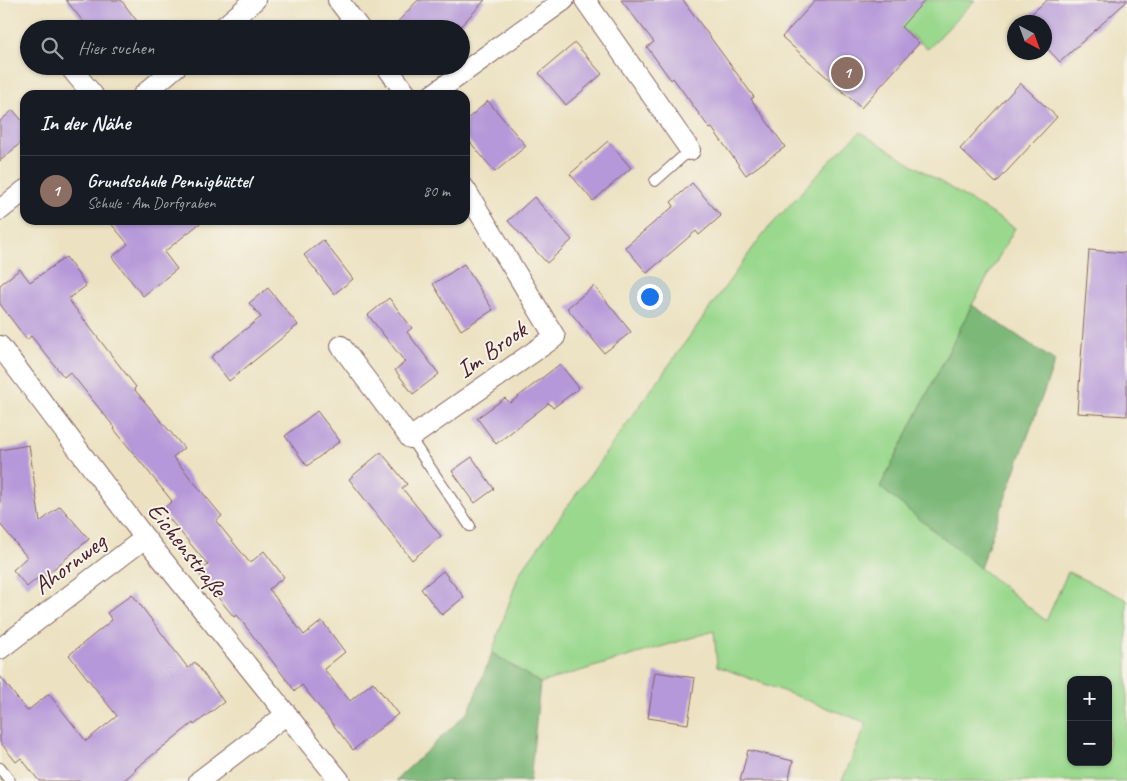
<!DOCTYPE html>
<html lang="de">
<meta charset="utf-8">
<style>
:root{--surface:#171b24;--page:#242831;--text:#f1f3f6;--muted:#9ea1a6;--line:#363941;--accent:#d690ce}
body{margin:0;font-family:Caveat,sans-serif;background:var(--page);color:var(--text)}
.controls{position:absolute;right:15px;bottom:15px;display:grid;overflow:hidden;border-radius:10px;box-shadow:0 1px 4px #0004}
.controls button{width:45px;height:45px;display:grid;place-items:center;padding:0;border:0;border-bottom:1px solid var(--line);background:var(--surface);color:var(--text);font:25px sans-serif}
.compass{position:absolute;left:1007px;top:15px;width:45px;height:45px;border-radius:50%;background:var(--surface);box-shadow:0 1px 4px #0004;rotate:139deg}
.you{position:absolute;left:649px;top:296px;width:18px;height:18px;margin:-12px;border:4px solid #fff;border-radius:50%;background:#1a73e8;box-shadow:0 0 0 8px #1a73e833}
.badge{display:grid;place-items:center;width:32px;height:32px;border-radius:50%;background:var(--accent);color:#fff;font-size:16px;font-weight:700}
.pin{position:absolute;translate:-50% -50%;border:2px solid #fff;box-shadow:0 1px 5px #0006}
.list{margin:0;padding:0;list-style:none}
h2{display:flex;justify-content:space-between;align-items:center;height:65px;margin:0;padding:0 20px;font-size:21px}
h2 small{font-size:16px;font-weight:400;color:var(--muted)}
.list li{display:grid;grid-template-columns:32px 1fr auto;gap:15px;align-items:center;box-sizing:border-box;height:70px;padding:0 20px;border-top:1px solid var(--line)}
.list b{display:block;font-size:19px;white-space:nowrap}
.list p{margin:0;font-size:16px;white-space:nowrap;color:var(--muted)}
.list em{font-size:16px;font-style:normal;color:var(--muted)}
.icon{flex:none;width:28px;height:28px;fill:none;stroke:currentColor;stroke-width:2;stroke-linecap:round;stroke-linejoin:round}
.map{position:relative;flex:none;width:1127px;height:781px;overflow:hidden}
.search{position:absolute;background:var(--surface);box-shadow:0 1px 4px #0004;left:20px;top:20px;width:450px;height:55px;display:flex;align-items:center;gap:12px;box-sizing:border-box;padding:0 18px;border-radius:28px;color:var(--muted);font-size:19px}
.panel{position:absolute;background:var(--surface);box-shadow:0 1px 4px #0004;left:20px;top:90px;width:450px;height:135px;border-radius:15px}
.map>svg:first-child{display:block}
.green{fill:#9ad88d;stroke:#727c5c;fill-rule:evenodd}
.forest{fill:#7bb878;stroke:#626c52}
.building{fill:#b598d9}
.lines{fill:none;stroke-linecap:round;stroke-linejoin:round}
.service-casing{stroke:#836360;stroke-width:12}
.minor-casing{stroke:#836360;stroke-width:22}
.service{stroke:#fff;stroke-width:10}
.minor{stroke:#fff;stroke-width:20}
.labels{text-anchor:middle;stroke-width:4;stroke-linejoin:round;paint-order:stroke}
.street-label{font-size:25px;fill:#4a1f2b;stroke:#f7f3e8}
</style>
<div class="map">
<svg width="1127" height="781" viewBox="0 0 1127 781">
<rect width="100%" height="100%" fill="#f7f3e8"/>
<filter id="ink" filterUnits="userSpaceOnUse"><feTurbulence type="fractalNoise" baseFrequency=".02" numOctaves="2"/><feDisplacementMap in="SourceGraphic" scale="10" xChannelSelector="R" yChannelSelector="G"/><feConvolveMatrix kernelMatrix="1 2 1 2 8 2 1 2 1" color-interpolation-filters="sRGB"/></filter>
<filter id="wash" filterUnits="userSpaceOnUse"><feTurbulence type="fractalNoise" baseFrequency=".0096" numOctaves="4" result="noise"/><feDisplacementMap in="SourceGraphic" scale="20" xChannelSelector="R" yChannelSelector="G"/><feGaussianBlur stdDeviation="1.12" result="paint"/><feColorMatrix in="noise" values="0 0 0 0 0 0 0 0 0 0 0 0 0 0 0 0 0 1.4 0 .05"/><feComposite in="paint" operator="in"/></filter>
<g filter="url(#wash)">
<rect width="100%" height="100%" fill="#ece2c2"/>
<g class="green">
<path d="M908,0H975L928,49L901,27Z"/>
<path d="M860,132L1015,228L972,305L880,487L1046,621L1068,572L1127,600V781H842L867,723L717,666L714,631L540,683L492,653L519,574L763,234L830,161ZM1071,680H1108V762H1071Z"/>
</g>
<g class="forest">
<path d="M972,305L1055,361L980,568L880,487Z"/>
<path d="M492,653L540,683L530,781H395L469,711Z"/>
</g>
<g id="blocks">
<g class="building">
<path d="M66,0H121L143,29H89Z"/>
<path d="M418,0H485L458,29H391Z"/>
<path d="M621,0H683L754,97L751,99L785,147L746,175L712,128L710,129L673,78L671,80L647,47L654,42Z"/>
<path d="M816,0H925L901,27L919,43L861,108L782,37Z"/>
<path d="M1047,0H1127V1L1060,62L1044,45V22H1022Z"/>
<path d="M575,43L602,74L566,105L539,73Z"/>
<path d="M1020,83L1057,117L996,183L960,149Z"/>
<path d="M488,101L526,146L495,172L465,136V121Z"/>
<path d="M13,110L25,124V139L0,161V121Z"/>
<path d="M608,141L631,168L593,201L570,174Z"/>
<path d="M692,183L721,216L699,235L696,231L647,273L625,247L674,206L671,202Z"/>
<path d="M534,197L572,240L547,263L508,221Z"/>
<path d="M108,220H204L164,252L177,269L143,296L112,257L128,244Z"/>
<path d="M323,240L353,279L334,294L304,255Z"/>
<path d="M1089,250L1127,253V416L1077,413Z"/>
<path d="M66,257L86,286L68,299L136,387L134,389L184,448L173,457L222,516L216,521L250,563L264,551L284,577L269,589L304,635L322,621L345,652L324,669L350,701L373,682L398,714L353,750L302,685L295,691L237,615L234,617L198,573L208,565L162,510L172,501L114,429L115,428L70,372L64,377L31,336L27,340L0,304V285L20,269L30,282Z"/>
<path d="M464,264L493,310L461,330L433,284Z"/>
<path d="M594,286L631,332L604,353L567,308Z"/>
<path d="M268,288L298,325L229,381L211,357L261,317L249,303Z"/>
<path d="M389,298L412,328L407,332L439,374L413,394L395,370L405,362L368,315Z"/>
<path d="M560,364L579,388L553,408L549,403L496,444L477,418L505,398L510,403Z"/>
<path d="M317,411L340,441L307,466L285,436Z"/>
<path d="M29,445L40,522L60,506L89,539L44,577L42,574L27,587L13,570L27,557L0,524V450Z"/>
<path d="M381,452L407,484L402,488L441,536L412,560L349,479Z"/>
<path d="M472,457L494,489L475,503L452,471Z"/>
<path d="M443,571L464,597L442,615L421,589Z"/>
<path d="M132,594L188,668L195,662L224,702L194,725L193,723L135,769L136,770L123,781H39L21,758L16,762L0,742V676L27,711L49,694L86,741L117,716L69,655L112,620L107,613Z"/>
<path d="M655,672L695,678L688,724L648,718Z"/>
<path d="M748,750L793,761L788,781H740Z"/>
</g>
</g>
</g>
<g filter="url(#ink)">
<use href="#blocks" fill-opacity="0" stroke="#836360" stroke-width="1"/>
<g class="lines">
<g class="service-casing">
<g id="service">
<path d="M655,181L690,150"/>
<path d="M410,438L470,526"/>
<path d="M0,768L10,781"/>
</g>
</g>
<g class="minor-casing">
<g id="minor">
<path d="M338,0L360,29"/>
<path d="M585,0L690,150"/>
<path d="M221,29L255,0"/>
<path d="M69,66L93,95"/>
<path d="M386,66L407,95"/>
<path d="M143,95L177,66"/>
<path d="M432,95L564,0"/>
<path d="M0,210L25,190"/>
<path d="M0,346L145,538L340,781"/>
<path d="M341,346L410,438L555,337L465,189"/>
<path d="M0,649L145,538"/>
<path d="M199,781L287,714"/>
</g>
</g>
<use href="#service" class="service"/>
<use href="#minor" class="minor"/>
</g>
</g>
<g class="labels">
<g class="street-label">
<text transform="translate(491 349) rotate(-35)" y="9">Im Brook</text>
<text transform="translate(188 549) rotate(52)" y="9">Eichenstraße</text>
<text transform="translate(69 563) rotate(-37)" y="9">Ahornweg</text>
</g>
</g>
</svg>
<div class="controls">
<button>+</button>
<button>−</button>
</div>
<svg class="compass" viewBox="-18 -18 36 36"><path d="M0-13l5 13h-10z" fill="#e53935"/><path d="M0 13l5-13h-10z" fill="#9ea1a6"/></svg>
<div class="you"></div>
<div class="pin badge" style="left:847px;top:73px;background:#8d6e63">1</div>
<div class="search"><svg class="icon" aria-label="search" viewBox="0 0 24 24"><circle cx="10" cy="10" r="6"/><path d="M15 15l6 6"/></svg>Hier suchen</div>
<section class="panel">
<h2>In der Nähe<small></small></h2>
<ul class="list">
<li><span class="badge" style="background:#8d6e63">1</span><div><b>Grundschule Pennigbüttel</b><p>Schule · Am Dorfgraben</p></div><em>80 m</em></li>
</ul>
</section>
</div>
